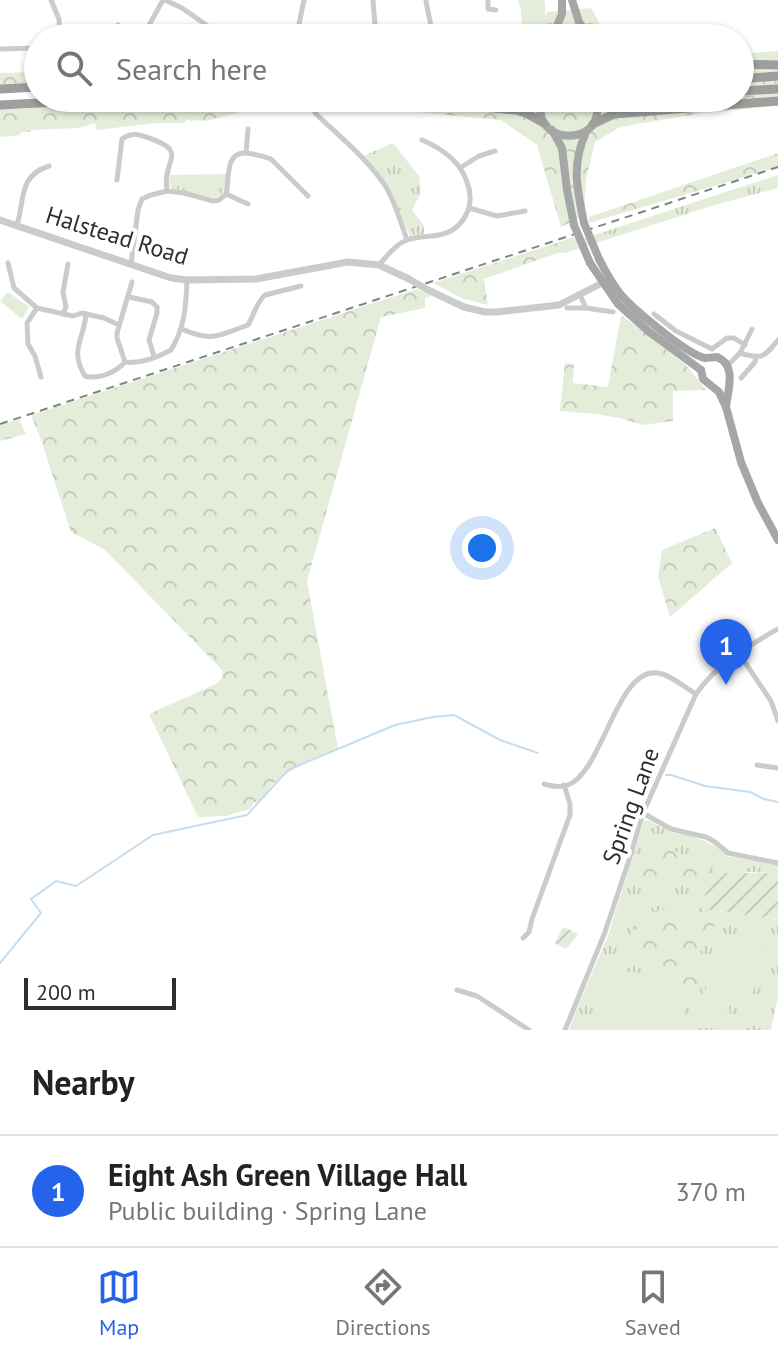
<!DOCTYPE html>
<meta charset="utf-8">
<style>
:root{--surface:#fff;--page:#f2f2f2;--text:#222;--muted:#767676;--line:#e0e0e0;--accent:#2563eb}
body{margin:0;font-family:"PT Sans",sans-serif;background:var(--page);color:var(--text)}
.scale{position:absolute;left:24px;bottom:20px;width:152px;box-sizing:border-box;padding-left:8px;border:4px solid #2e2e2e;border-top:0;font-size:22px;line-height:28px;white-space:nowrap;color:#2e2e2e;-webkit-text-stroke:6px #fff;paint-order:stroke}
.you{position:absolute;left:482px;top:548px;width:28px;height:28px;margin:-20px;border:6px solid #fff;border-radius:50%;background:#1a73e8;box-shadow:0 0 0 12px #1a73e833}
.badge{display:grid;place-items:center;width:52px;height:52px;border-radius:50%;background:var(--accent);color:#fff;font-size:26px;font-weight:700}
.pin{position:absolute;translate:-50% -66px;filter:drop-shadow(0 2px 4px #0008)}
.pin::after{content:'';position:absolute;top:42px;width:28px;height:24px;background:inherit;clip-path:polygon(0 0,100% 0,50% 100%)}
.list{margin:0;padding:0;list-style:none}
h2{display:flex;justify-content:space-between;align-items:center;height:104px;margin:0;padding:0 32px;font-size:34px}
h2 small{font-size:26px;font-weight:400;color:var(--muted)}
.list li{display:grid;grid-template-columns:52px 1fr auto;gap:24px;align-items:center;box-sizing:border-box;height:112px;padding:0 32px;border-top:2px solid var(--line)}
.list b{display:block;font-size:30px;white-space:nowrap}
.list p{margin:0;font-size:26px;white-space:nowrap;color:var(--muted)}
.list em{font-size:26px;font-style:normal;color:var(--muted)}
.icon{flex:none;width:44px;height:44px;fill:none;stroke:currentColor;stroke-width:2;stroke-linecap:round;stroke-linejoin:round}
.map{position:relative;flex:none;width:778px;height:1030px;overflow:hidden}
.search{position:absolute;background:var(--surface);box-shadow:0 2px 6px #0004;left:24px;right:24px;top:24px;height:88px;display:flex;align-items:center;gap:20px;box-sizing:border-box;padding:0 28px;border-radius:44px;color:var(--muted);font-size:30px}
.sheet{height:216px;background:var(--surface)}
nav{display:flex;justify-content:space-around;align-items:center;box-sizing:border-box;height:112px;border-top:2px solid var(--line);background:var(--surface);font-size:22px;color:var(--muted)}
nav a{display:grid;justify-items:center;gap:4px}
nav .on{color:var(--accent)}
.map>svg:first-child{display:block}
.grass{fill:url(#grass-tufts)}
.forest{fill:url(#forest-crowns)}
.park{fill:#e4edda}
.garden{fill:url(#garden-furrows)}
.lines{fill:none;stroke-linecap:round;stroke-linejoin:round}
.stream{stroke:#c5ddee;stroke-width:2}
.minor{stroke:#cbcbcb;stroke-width:5}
.tertiary{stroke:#cbcbcb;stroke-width:7}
.primary{stroke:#a6a6a6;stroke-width:8}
.trunk{stroke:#9e9e9e;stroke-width:9}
.rail{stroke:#838383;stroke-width:2;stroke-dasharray:8 6;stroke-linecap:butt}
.tertiary-bridge{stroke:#cbcbcb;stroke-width:7}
.primary-bridge{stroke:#a6a6a6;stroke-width:8}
.labels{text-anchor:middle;stroke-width:8;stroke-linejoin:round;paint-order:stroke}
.street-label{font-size:24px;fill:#2e2e2e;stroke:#fff}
</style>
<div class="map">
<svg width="778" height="1030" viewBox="0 0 778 1030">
<defs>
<pattern id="grass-tufts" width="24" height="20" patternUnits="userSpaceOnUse" patternTransform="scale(2)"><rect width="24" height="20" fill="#e4edda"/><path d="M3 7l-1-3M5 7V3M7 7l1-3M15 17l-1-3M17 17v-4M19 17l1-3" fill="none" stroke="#c4ccbb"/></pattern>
<pattern id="forest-crowns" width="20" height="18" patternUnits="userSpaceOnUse" patternTransform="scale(2)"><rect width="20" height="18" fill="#e4edda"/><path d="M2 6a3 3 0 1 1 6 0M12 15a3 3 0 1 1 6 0" fill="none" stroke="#c4ccbb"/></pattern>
<pattern id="garden-furrows" width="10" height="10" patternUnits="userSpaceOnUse" patternTransform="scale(2)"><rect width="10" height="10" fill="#e4edda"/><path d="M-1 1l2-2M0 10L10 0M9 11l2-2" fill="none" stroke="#c4ccbb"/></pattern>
</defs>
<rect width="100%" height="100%" fill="#fff"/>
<g class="grass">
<path d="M393,143L419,176L421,193L412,210L424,226V234L410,237L391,191L363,156Z"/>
<path d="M227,174C225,184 226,195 214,198L173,189L169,186L170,175Z"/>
<path d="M778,175V188L715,205L565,253L542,252Z"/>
<path d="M648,820L673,833L693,836L717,847L727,856L778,865V873L746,872L702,909L778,919V996L771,1030H569L575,1013L608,936L644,821Z"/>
</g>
<g class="forest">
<path d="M591,8L605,33L618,38H512L538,33L547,12Z"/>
<path d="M778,51V106L702,113L620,127L595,142L586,180L584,216L561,227L537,145L501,120L334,104V98H740V54Z"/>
<path d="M38,72V83L0,84V73Z"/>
<path d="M243,98L325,99L327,110L319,108L309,100L302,102L290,99L206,121L193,120L192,122L187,119L185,123H157L96,130L95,123L79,128L31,130L30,132H21L20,135L0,137V109H24L27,108L106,105L173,100L179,103L180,102Z"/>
<path d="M778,153V167L589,223V217Z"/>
<path d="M574,237L577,246L484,279L488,305L464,299L433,283Z"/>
<path d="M417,289L431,296L425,298V308L381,317L307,581L338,749L303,763L272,784L266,797L254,803L250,809L226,816L198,817L149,714L216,684L222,678L223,671L105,550L71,532L40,437L31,415L328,318L331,319V317Z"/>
<path d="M621,315L685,364L706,390L673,391V421L643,425L624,419L596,414L560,411L565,363L574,364L573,383L608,387Z"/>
<path d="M19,419L26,434L0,441V425Z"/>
<path d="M715,528L732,563L670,617L658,576L662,550Z"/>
<path d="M654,847L676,851L684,856L698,857L708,861L709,873L706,889L667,884L642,883L637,877L647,866L642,862L645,853Z"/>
<path d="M663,909L677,917L691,915L710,910L723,912L724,918L709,930L701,950L696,972L700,992L698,1002L682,982L629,950C635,921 634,917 663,909Z"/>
</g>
<g class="park">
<path d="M518,0H544L545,3V21C538,28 532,33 523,34L522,32L521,9Z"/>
<path d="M8,292L29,307L22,319L0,301Z"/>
<path d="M715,932L762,939L751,1006L704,999Z"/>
<path d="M629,972C663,973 689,994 686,1030H601C590,1002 600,981 629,972Z"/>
<path d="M698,1006L730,1009L727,1030L696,1027Z"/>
</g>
<g class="garden">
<path d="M709,873H778V919L702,909Z"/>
<path d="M563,927L577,933L578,935L566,949L555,943Z"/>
</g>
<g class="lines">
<g class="stream">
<path d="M666,775H671L705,786L750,792L764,799L778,802"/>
<path d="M0,963L41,913L31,899L56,881L76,886L153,835L247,815L288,770L395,725L433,717L454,715L500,740L538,753"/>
</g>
<g class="minor">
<path d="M51,0L59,19L60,38"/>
<path d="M165,0L182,8L225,38"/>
<path d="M373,0L375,25L378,38"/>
<path d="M426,0C427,12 433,26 431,38"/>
<path d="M488,0V9L496,10"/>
<path d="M299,24L304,0"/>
<path d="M103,38L118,25"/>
<path d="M142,38L163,0"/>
<path d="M162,38L164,35"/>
<path d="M0,49L38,48"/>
<path d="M315,113C339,136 368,159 386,187C395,202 401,223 407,240"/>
<path d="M246,153L248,129"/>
<path d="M460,168L479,156L495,151"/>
<path d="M117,180L122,139C130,133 137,133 146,137C192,152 161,159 167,191"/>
<path d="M226,194L248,204"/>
<path d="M469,208L497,216L525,211"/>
<path d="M17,225C25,199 18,176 49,166"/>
<path d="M8,263L14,288L37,308L73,316L82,313L86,314L104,318L119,325"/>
<path d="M131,264L138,210L142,199L151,195L167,191L184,193L213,201L219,200L226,194C230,179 224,152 246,153C255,154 263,156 271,159L308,196"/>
<path d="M379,265C387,256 396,244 407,240C417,236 429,237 439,235C464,230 476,205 467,182C460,161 441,148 422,140"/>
<path d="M132,282L117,333V338L125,362C140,364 158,357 171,350C185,327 186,306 187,280"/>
<path d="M580,295L586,308L613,312"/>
<path d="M129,297L152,302L157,307V313L149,340L154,356"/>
<path d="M37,308L27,323L28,344L35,356L41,377"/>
<path d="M567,308H586"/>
<path d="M63,314L66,307L63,292L68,264"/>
<path d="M86,314C84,340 69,350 85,376C99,380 116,372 125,362"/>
<path d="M654,314L676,331L712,349L727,338H734L745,345"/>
<path d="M182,329C213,343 219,335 248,325C254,315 256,303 265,295L301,286"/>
<path d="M740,353C763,360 764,357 778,340"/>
<path d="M728,365L740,353L752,329"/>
<path d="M741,378L755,362L756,358"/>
<path d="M738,652L771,701L778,721"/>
<path d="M757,765L778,768"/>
<path d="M544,784C552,786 560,788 568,785C603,772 617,666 658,673C671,675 684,687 696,694"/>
<path d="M643,813L671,829L706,837L715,842L728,853L778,863"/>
<path d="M523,938L529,932L532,919L570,815V804L564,785"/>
<path d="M457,990L477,996L529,1030"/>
<path d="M565,1030L605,932L630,857L643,813L696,694C717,664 746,647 778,629"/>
</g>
<g class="tertiary">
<path d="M0,220L171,278L187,280L256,279L348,262L379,265L409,279"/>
<path d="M428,290L464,307L485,312H497L559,305L602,283"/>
</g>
<g class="primary">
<path d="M572,0L579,22L588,35"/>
<path d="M554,33L562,14V0"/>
<path d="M550,38C563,28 577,28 591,38"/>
<path d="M540,98C540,106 539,116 544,123C555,140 583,140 594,123C598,115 598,107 599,98"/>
<path d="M552,130L562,148L567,190L574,225"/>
<path d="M584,223C577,188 571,166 586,132"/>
<path d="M599,259C606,272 613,286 623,297C636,311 688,355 705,358C706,358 715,357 717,357C737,365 728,389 726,407"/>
<path d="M590,263L618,304L648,331L701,370"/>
<path d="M701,370L703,379L719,392L726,407L741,462L758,503L778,540"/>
</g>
<g class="trunk">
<path d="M740,64L778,65"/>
<path d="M740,79L778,76"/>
<path d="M0,89L38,87"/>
<path d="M740,91L778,89"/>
<path d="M382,98L516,110L526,113L544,123"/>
<path d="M0,105L137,98"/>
<path d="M593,124L614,114L778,101"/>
</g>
<path class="rail" d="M0,424L778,167"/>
<path class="tertiary-bridge" d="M409,279L428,290"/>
<g class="primary-bridge">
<path d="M584,223L599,259"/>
<path d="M574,225L590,263"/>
</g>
</g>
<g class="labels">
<g class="street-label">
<text transform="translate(117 236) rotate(17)" y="8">Halstead Road</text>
<text transform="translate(631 806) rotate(-70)" y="8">Spring Lane</text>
</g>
</g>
</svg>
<div class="scale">200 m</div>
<div class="you"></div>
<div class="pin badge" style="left:726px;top:685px">1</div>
<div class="search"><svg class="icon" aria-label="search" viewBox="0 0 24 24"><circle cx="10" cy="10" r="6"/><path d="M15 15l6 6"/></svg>Search here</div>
</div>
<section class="sheet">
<h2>Nearby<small></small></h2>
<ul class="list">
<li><span class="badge">1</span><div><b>Eight Ash Green Village Hall</b><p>Public building · Spring Lane</p></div><em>370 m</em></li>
</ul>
</section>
<nav>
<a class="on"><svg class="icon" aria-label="map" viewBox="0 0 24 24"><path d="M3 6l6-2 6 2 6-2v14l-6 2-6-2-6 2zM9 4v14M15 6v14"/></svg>Map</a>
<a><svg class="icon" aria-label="directions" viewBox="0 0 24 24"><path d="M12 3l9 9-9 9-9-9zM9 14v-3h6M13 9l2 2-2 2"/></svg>Directions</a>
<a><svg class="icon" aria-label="saved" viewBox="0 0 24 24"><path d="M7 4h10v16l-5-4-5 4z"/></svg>Saved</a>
</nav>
